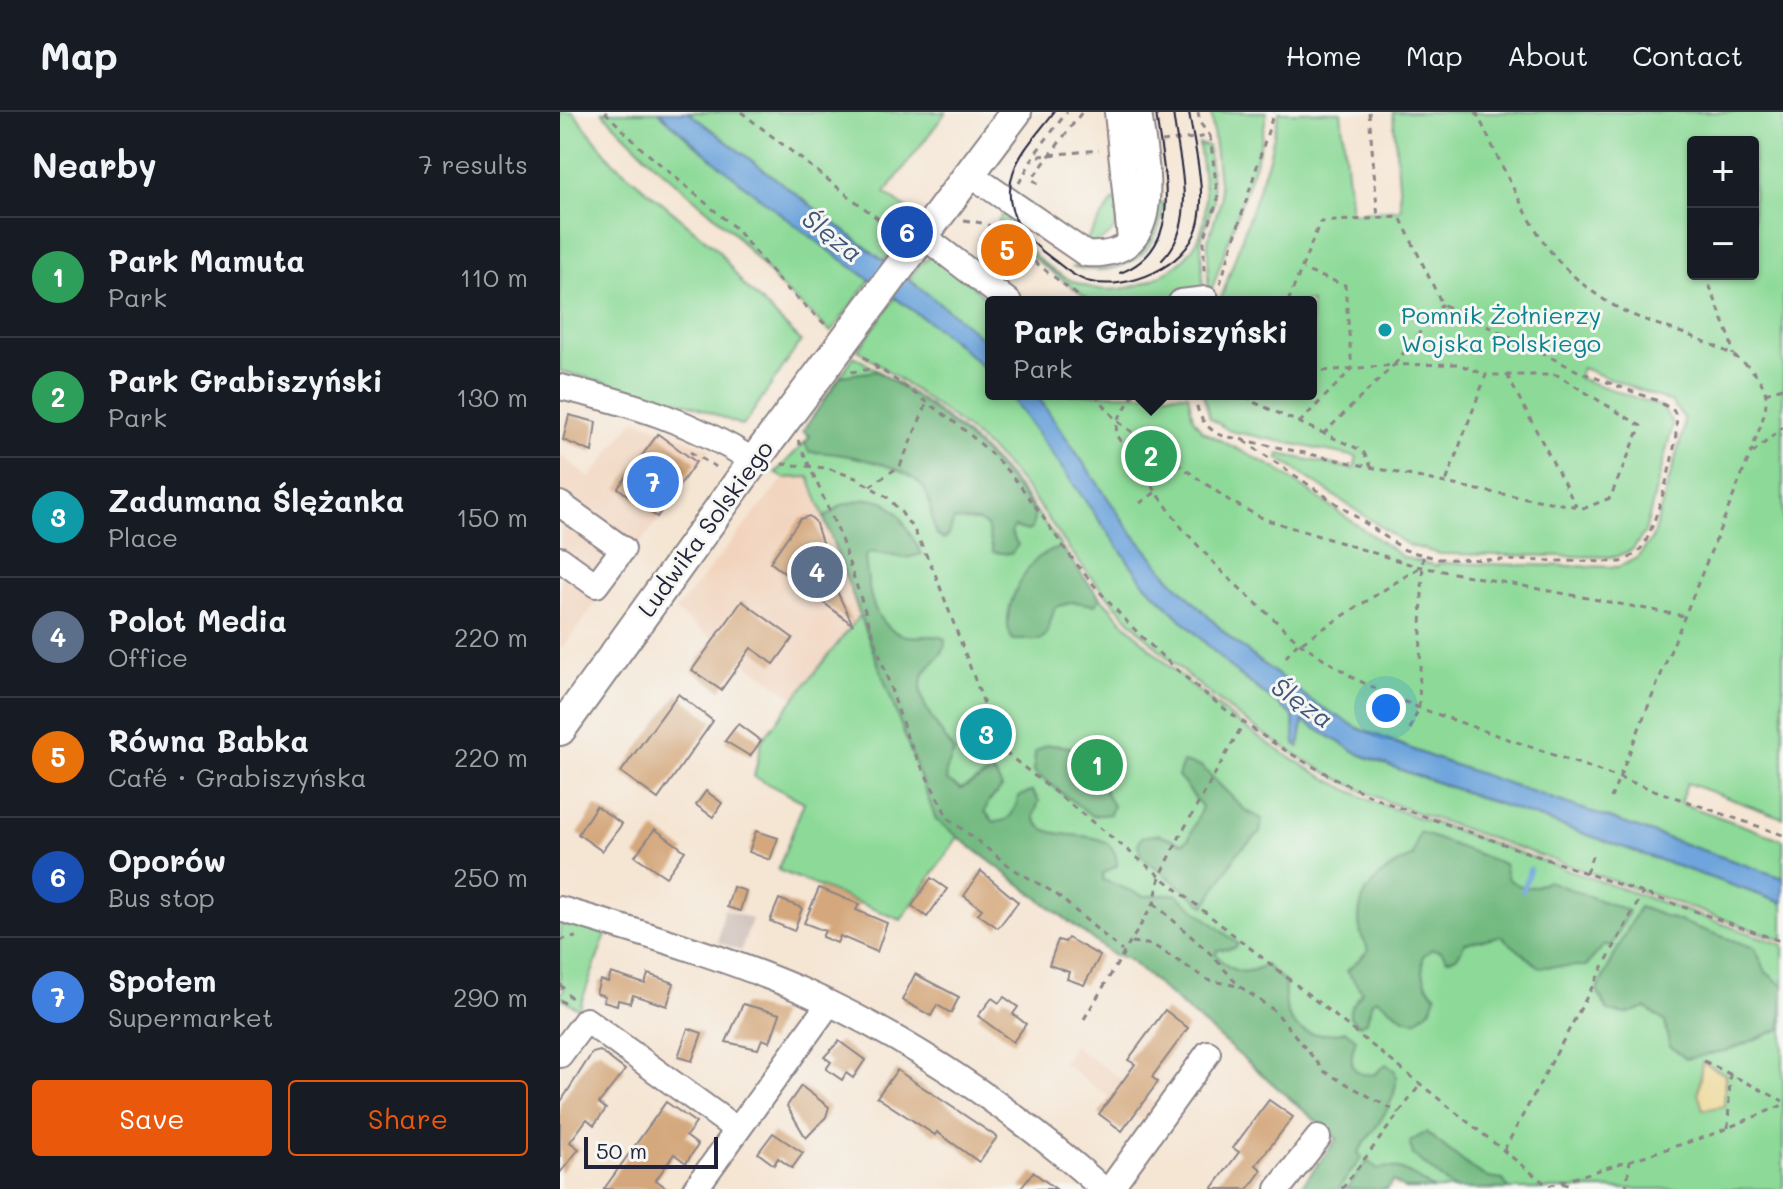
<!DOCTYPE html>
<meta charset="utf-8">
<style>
:root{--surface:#171b24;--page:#20242c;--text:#f1f3f6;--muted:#9ea1a6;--line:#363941;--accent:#ea580c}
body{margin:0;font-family:Mali,sans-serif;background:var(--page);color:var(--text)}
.controls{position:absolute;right:24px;top:24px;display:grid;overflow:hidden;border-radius:8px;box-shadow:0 2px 6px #0004}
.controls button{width:72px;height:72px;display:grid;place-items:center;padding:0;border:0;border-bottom:2px solid var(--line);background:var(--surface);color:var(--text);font:40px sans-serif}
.scale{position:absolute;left:24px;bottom:20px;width:134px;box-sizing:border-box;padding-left:8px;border:4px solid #22223b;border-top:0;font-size:22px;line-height:28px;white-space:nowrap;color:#22223b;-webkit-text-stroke:6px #f6f6f2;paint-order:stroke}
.you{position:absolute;left:826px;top:596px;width:28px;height:28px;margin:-20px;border:6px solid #fff;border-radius:50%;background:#1a73e8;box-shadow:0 0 0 12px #1a73e833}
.badge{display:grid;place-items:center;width:52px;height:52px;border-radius:50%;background:var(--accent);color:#fff;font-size:26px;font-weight:700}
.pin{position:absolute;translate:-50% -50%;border:4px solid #fff;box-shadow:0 2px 8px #0006}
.popup{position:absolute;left:425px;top:184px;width:332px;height:104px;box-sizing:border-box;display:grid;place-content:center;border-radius:8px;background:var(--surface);filter:drop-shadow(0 2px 6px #0005);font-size:26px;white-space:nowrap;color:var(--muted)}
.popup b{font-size:30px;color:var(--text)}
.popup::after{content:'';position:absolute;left:50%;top:100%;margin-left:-16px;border:16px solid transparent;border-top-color:var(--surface)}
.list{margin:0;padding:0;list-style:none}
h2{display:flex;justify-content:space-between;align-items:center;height:104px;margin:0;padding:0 32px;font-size:34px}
h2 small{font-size:26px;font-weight:400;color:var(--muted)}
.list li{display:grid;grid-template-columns:52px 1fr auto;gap:24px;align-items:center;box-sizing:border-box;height:120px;padding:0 32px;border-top:2px solid var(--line)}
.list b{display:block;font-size:30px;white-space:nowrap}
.list p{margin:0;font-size:26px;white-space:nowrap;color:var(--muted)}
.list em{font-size:26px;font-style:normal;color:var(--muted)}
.actions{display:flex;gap:16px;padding:24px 32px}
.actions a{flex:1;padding:18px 0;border:2px solid var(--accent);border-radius:8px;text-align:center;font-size:28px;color:var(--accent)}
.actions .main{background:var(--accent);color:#fff}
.map{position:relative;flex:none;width:1223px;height:1077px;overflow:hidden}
header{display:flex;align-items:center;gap:48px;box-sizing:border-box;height:112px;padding:0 40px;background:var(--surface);border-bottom:2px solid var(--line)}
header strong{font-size:38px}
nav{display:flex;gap:44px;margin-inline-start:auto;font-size:28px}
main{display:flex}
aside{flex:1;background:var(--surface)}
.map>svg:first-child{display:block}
.built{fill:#f2d4be}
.industrial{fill:#cfc0ba}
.green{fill:#8dda98;stroke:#587e6a;stroke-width:2;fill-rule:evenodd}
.forest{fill:#72ba80;stroke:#4a6e5e;stroke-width:2}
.sand{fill:#eeda9e;stroke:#887e6c;stroke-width:2}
.water{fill:#6ea5dc;stroke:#48648c;stroke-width:2}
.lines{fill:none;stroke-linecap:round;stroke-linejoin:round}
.stream{stroke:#6ea5dc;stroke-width:5}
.building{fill:#d4a77b}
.minor-casing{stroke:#8c8487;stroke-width:28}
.major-casing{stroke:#8c8487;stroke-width:34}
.path{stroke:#8c8487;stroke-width:3;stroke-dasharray:6 6;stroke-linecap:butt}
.minor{stroke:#fff;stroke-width:24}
.major{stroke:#fff;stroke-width:30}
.tram{stroke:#22223b;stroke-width:2}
.culture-dot{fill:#0f9aa8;stroke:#f6f6f2;stroke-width:3}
.labels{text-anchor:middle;stroke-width:6;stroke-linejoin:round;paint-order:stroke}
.culture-label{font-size:24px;fill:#0d838f;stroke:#f6f6f2;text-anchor:start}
.street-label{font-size:24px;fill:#22223b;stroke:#f6f6f2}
.water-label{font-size:26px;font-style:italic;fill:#40567b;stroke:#f6f6f2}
</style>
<header>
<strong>Map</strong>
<nav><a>Home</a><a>Map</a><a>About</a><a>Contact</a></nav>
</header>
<main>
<aside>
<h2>Nearby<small>7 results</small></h2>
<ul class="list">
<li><span class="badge" style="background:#2e9e5b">1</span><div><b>Park Mamuta</b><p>Park</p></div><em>110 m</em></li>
<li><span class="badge" style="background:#2e9e5b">2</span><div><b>Park Grabiszyński</b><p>Park</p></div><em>130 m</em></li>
<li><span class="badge" style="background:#0f9aa8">3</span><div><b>Zadumana Ślężanka</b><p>Place</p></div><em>150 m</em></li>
<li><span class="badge" style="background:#5c6f8a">4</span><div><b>Polot Media</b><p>Office</p></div><em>220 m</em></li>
<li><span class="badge" style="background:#e8710a">5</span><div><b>Równa Babka</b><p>Café · Grabiszyńska</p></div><em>220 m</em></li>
<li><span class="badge" style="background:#1a4fb4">6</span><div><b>Oporów</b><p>Bus stop</p></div><em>250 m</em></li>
<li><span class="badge" style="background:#3f7fe0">7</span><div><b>Społem</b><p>Supermarket</p></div><em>290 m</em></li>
</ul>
<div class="actions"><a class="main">Save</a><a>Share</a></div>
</aside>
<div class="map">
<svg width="1223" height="1077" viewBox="0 0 1223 1077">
<rect width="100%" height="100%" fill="#f6f6f2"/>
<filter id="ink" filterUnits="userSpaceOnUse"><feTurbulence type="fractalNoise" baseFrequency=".0125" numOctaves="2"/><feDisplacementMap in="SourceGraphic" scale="16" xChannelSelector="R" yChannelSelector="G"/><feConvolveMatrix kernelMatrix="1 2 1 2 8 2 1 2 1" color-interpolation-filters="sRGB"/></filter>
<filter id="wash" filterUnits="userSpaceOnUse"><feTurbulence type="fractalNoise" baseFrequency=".006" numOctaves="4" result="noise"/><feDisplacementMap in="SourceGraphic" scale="32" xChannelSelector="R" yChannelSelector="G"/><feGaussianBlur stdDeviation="1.8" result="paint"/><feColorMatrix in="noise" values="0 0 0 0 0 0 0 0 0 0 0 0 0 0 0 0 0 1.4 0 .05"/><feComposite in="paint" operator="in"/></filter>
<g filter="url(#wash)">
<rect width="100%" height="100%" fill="#f5e5d3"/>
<g class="built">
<path d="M75,307L151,337L0,539V343L30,366Z"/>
<path d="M244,363L249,365L300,503L235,587L115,499L224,366Z"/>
<path d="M513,933L599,995L587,1012L502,951Z"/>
</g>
<path class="industrial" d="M164,797L192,807L181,839L158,830Z"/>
<g class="green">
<path d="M0,0H13L54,51L157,137L183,172L241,229L183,314L127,291L0,259Z"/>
<path d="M42,0H99L137,35L310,168L271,220L221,175L172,119L92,50Z"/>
<path d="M128,0H386L325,81L353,101L340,116L346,121L324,149Z"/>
<path d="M651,0H707L699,39L652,177L648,175V128L661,88Z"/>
<path d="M719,0H781L791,101L841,97L833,0H1223V706L1127,671L1120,691L1223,728V766L874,646L798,616L753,590L671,527L610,466L569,417L476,282H628L633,306L642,319L717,357L843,445L877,454L878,451L1058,455L1076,447L1092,427L1123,320L1124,306L1111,290L1022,256L1018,266L1102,295L1113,312L1085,420L1072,438L1055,445L880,442L848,433L718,346L719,342L794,357L797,345L670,319L650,306L643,282H751V190H660L709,46ZM1133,30H1193V162H1133Z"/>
<path d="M639,32L648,34L654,89L641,129L643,176L639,181L580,190H532L457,134L459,128L438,109L446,97C453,134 503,173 539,177C578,182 631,156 642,117C650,90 642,59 639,32Z"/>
<path d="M554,88L559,92C559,117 550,131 524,131Z"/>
<path d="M603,90C603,141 561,168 514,155C525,151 534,157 545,156C582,155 591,121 593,91Z"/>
<path d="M376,142L431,190V234L349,167L361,151Z"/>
<path d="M335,186L395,229L431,263V282H449L453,286L584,471L672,557L733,604L735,632L739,634L743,609L801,643L841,658L1223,791V828L838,694C716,645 615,564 530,464C501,429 478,387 446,354C402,307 349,276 298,238Z"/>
<path d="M294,244C351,279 407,316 451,367C484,406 509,451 543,488C620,572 709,643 814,690L1223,833V1077H845L833,1069L827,1077H739L777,1027L568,847L553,843L398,725L341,808L218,758L244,690L194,665L202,628L300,503L249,365L224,366L215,361L250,325L243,319Z"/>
<path d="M0,807L46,822L19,897L0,885L4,876L0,873Z"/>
</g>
<g class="forest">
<path d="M316,259C379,298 432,340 475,401L472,416L468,419L454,415L451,421L458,433L451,442L433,440L427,414L418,409L394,408L389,423L384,427L377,423C370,410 372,393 366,380C353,353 276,339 249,340L245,331L250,324L243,319L281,264Z"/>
<path d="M307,387L324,389L339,403L362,442L345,446L311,440L305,445C308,476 311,517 347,524C360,526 373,521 385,527C386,540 378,545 370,554C343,581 382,617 394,640L386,659L387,669L401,677L431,661L436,663L442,676L428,690L425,700L434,710C452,710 454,699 459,684L472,679L479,689L474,704C484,740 557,704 557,754L543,761V768L584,784L616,782L678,832L674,836L657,838L656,843C671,861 685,864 705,853L725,870C722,917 742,929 786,919L796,927C789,947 788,966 815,962L826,952L835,959C842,988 812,1018 798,1041L802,1045L778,1077H739L777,1027L568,847L553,843L376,708L264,406L282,393Z"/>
<path d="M501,435L540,486L535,493L514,490L495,495L486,523L480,528H453C438,507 460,461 478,446C484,441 493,438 501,435Z"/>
<path d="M487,633C545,634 529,655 553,694L550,702L532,704L474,660L475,640Z"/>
<path d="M623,650L642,655L685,698L702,707L700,721L678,740L645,794L582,745L578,732L582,725L599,722L622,731L629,726L642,695L618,664Z"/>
<path d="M859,720L944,752L948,767C963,778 971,777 988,769L1069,799L1051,835L1045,832L1026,854L979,855L941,824L905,831C899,840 900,847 887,847L881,839L872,837L863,844C862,860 863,872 876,883L872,895L856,909L844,906L817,887L812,889L807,909L799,913L790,905V897L802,880L787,859L808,839C807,830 803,830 801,822C791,781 821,758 853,744Z"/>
<path d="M1079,795L1195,836L1206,860L1223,874L1221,917L1169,938L1126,947L1109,933L1105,910L1086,896L1065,902L1048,899L1037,878Z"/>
<path d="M866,1020L910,1055L929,1066L943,1068L949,1077H894L853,1043L850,1030Z"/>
<path d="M808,1049L818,1057C839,1050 856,1066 873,1077H845L833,1069L827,1077H787Z"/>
</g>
<path class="sand" d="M1142,950L1165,962L1164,994L1143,998L1138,981Z"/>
<g class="water">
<path d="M99,0H128L391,200L431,234V263C395,226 352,198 310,168C237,116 165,61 99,0Z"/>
<path d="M449,282H476L569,417L610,466L671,527L753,590L798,616L874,646L1223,766V791L841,658L801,643L743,609L739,635L735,632L733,604L672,557L584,471Z"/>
</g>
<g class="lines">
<path class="stream" d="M963,779L970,757"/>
</g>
<g id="blocks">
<g class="building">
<path d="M436,126L452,138L441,151L426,139Z"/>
<path d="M9,303L36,310L32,340L3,328Z"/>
<path d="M98,322L136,350L97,405L58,376Z"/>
<path d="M249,404L255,409L267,446L282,458L273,471L293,513L210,450L240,407Z"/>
<path d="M182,489L233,526L214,552L191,536L161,578L132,558Z"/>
<path d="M118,582L153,609L98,687L61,660Z"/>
<path d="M178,612L201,629L190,644L165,629Z"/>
<path d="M146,679L162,691L153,705L136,693Z"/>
<path d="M36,694L62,712L42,739L18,722Z"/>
<path d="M95,717L125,739L106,765L75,744Z"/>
<path d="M196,719L218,726L210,748L189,740Z"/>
<path d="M421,759L458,790L438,816L418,802L422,797L404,784Z"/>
<path d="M371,766L387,777L367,805L352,794Z"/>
<path d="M173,775L186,779L180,799L167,795Z"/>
<path d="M259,776L299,792L296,798L327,811L317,840L280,824L277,831L262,825L265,819L244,811Z"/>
<path d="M219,787L242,796L234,819L210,809Z"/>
<path d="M508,826L540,844L524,873L507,867L509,860L489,853L498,828L505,830Z"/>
<path d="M51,861L85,872L88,862L114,871L107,894L73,883L70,891L58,888L57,893L43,889L45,884L36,881L40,868L48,870Z"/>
<path d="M355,862L399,885L391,901L377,893L371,904L342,888Z"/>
<path d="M444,885L458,895L453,902L466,912L453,930L418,904L432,886L439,891Z"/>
<path d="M183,892L220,902L210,930L202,927L198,937L166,930Z"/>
<path d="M605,898L628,916L592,965L598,970L562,1019L539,1002L575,952L568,948Z"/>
<path d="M128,916L142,921L132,949L118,945Z"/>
<path d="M279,929L305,948L293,966L286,961L282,968L266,957L271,950L264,945Z"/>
<path d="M40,939L65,958L39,991L46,997L34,1013L27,1007L10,1030L19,1037L0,1061V991L32,941Z"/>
<path d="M337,958L437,1025L419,1050L377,1020L375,1023L317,985Z"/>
<path d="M241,974L269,995L266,1005L246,1026L227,994Z"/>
<path d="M709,988L733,1005L696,1053L702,1058L688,1077H652L679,1040L673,1036Z"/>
<path d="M106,990L136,1011L126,1024L138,1033L126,1051L114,1042L96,1068L108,1077H44Z"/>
<path d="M213,1021L243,1041L232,1056L218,1046L214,1053L198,1041Z"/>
<path d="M473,1060L496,1077H460Z"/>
</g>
</g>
</g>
<g filter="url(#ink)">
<use href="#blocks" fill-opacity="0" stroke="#8c8487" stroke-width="2"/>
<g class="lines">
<g class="minor-casing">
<g id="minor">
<path d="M557,0L570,128"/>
<path d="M410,62L526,142C611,148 585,51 579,0"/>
<path d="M362,123L449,190"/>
<path d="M621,190L646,187"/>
<path d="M0,275C71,291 133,310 194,349"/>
<path d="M0,392L63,437L36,473L0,447"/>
<path d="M0,797C81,821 165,845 243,879C352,928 454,998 543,1077"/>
<path d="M0,943L26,908L176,1017"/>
<path d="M135,1077L268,893"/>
<path d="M550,1077L648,941"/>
<path d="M718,1077L758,1026"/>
</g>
</g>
<g class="major-casing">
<path id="major" d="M0,618L194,349L456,0"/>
</g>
<g class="path">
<path d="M45,0L82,37L174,115L222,172L266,213"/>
<path d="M181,0L335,120"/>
<path d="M638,0L640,11L650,24"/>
<path d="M809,0L818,107"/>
<path d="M916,0C937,42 971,121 1002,153C1019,170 1039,186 1060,197C1100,219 1189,231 1205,279C1210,296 1197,321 1192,338L1051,686"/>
<path d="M602,30L650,24L658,87L644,127V165"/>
<path d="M479,44L539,38"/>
<path d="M459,71L477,39L507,0"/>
<path d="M478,72L472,67L522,0"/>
<path d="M404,108L427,112L517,183L521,190"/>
<path d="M1145,162L1170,226L1173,243"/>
<path d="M660,172L714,0"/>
<path d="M304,245C351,281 401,309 442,353C472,384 492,422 519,455C604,560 710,643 835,694L1223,830"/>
<path d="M291,260L319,256"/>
<path d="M751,260L834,253L882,192"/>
<path d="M947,263L1016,394"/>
<path d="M1205,281L1223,276"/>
<path d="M535,282L557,309L670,389L704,407L856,454L1124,504"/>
<path d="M574,282L557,309L556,323L622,416L664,462L740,531L795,567L859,596L1223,723"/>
<path d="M635,282C637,302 642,313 660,323L918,378L1025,396L1050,386L1081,314L997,263H926L886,370"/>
<path d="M691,282L689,288L803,339L811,354"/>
<path d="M739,311L792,257L785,173L743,158"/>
<path d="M763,322L834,253L898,252L926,263"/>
<path d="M238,328L279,421L348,628L388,706L452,756L496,782L562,839"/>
<path d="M684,329L845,438L879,447L1061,450C1071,446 1079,440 1085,431C1096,410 1125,318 1114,299L1098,289L1020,260L882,192L840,105L760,110L728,190"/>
<path d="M130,340L158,356"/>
<path d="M1193,341L1223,315"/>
<path d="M222,352L267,356L296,366L327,385L341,400L355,420L374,459L441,637L988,1074L1148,1024L1223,993"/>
<path d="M310,374L340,354L368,289"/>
<path d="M580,391L596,380"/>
<path d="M742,530L860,455"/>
<path d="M726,545L739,529"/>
<path d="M850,617L859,596L863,442"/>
<path d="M1026,761L1034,739"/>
<path d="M594,791L652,843L679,874L715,899L765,960L839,1001"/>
<path d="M0,828L16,825"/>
<path d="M572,830L593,833L648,868L678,874"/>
<path d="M0,872L15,891"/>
<path d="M0,877V878"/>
<path d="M0,888L10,895"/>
<path d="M524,907L594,791L600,765L620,724L683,612"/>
<path d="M1144,949L1223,989"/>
<path d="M1168,1016L1170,962"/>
<path d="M944,1038L1083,781"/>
<path d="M1002,1071L1017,1077"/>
<path d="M782,1077L860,973"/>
<path d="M1066,1077L1070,1049"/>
</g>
<use href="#minor" class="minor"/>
<use href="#major" class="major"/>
<g class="tram">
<path d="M494,0C480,19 460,39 453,61C441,100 464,127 494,148C505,157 517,167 531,170C569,178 625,155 637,116C648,82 634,35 629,0"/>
<path d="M602,148C640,111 618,47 613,0"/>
<path d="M560,161C628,135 602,56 596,0"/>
</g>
</g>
</g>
<circle class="culture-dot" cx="825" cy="218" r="8"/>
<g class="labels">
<g class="culture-label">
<text x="841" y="212">Pomnik Żołnierzy<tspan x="841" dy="28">Wojska Polskiego</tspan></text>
</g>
<g class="street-label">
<text transform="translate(146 417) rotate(-54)" y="8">Ludwika Solskiego</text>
</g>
<g class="water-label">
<text transform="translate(272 124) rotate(38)" y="9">Ślęza</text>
<text transform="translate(742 591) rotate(35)" y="9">Ślęza</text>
</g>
</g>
</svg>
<div class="controls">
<button>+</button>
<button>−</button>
</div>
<div class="scale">50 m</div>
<div class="you"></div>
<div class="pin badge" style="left:537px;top:653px;background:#2e9e5b">1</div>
<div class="pin badge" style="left:591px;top:344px;background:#2e9e5b">2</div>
<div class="popup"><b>Park Grabiszyński</b>Park</div>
<div class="pin badge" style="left:426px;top:622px;background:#0f9aa8">3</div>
<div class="pin badge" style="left:257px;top:460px;background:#5c6f8a">4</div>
<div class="pin badge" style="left:447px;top:138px;background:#e8710a">5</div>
<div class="pin badge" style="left:347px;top:120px;background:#1a4fb4">6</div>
<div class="pin badge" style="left:93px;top:370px;background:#3f7fe0">7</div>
</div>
</main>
